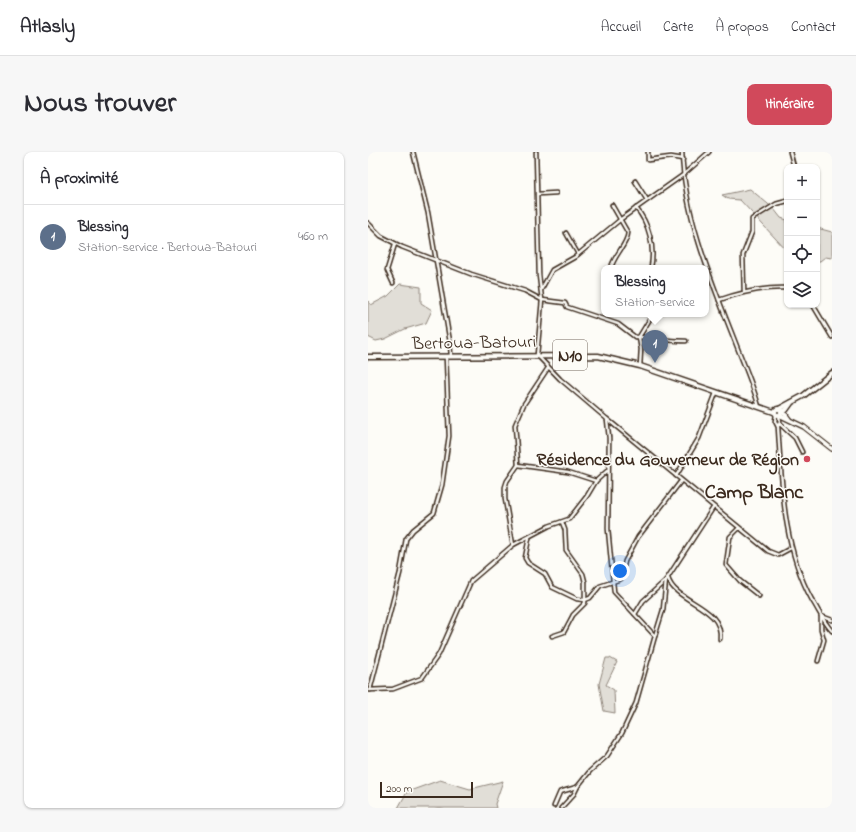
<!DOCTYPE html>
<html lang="fr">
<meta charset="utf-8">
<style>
:root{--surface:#fff;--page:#f7f7f7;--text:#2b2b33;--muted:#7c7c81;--line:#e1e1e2;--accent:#d1495b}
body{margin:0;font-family:"Indie Flower",sans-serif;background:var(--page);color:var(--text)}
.controls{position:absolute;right:12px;top:12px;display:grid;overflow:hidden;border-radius:8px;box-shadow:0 1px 3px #0004}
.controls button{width:36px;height:36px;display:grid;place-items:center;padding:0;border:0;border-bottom:1px solid var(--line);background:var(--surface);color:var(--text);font:20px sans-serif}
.scale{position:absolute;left:12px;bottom:10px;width:93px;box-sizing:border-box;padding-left:4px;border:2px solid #3b2a1e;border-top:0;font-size:11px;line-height:14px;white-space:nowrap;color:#3b2a1e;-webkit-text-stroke:3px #fdfcf7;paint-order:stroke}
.you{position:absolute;left:252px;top:419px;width:14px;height:14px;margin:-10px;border:3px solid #fff;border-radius:50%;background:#1a73e8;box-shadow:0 0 0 6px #1a73e833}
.badge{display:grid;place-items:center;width:26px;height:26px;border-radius:50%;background:var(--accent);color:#fff;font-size:13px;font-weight:700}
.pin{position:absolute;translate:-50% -33px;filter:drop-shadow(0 1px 2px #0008)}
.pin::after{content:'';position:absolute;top:21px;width:14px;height:12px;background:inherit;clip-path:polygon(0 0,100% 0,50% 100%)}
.popup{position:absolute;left:233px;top:113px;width:108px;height:52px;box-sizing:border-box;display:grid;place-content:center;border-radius:8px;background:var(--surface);filter:drop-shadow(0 1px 3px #0005);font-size:13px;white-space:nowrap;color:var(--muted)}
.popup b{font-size:15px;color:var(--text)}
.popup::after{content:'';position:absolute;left:50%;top:100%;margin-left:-8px;border:8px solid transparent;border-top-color:var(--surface)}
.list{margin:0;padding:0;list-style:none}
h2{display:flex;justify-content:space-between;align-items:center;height:52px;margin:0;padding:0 16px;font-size:17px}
h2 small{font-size:13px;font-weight:400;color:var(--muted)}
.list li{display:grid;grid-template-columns:26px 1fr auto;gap:12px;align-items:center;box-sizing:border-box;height:64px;padding:0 16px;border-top:1px solid var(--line)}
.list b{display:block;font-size:15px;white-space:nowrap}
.list p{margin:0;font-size:13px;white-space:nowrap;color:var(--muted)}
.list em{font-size:13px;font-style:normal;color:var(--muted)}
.icon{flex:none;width:22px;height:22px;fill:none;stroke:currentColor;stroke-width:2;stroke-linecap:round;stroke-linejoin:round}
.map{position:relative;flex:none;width:464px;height:656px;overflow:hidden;border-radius:8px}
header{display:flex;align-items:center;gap:24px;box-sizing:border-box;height:56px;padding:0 20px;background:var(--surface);border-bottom:1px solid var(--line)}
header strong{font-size:19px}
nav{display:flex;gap:22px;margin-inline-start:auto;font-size:14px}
.intro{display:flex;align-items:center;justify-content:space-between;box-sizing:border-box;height:96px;padding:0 24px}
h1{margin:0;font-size:28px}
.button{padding:10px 18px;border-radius:8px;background:var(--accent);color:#fff;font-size:14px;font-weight:700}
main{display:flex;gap:24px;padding:0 24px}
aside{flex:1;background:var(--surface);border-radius:8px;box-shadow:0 1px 3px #0004}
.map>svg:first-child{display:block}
.green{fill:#e1ded7;stroke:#8e847a}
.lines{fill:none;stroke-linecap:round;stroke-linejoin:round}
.minor-casing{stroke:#3b2a1e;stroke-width:5.5}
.secondary-casing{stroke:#3b2a1e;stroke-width:6}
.trunk-casing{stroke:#3b2a1e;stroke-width:7}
.minor{stroke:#fdfcf7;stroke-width:2.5}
.secondary{stroke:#fdfcf7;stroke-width:3.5}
.trunk{stroke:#fdfcf7;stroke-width:4}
.poi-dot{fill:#d1495b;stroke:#fdfcf7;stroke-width:1.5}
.labels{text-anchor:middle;stroke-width:3;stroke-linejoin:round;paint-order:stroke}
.shield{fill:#fdfcf7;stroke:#75695f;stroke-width:1}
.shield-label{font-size:17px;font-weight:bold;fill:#3b2a1e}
.street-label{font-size:18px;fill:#3b2a1e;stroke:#fdfcf7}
.poi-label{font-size:18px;font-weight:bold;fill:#3b2a1e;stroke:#fdfcf7;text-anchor:end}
.quarter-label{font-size:20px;font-weight:bold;fill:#3b2a1e;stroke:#fdfcf7}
</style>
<header>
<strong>Atlasly</strong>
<nav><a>Accueil</a><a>Carte</a><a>À propos</a><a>Contact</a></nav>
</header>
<div class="intro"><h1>Nous trouver</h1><a class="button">Itinéraire</a></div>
<main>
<aside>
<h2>À proximité<small></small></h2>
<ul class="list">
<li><span class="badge" style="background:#5c6f8a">1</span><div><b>Blessing</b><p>Station-service · Bertoua-Batouri</p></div><em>460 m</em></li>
</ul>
</aside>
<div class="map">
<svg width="464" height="656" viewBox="0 0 464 656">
<rect width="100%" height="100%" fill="#fdfcf7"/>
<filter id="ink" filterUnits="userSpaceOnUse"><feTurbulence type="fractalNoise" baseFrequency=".025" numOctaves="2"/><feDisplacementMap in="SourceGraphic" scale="8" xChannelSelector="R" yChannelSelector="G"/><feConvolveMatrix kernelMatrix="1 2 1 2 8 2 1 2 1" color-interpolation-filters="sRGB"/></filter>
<g filter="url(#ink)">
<g class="green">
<path d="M382,37L406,57L413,66L419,68V99L372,48L360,47L354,43Z"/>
<path d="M449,76L464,80V106L457,105L452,109H449Z"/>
<path d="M32,132L53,135V151L64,158L58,171L37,177L17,187L8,189L0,185V149L3,153L20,144Z"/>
<path d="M238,506H242L249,510L238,533L246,538L247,561L236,559L231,532Z"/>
<path d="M72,628L102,637L135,629L127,652L128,656H30L39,640Z"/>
</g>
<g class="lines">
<g class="minor-casing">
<g id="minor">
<path d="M45,0L60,61L82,190L83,204"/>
<path d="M168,0L171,123L174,148L169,203L192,227L239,267L241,286L240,377L246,440L287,484L268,551L254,581L239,604L222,619L210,634L206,642L193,656"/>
<path d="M280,0V8L303,5L315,7"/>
<path d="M314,0C316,64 345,133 368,192C376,213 385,233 391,255"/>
<path d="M422,0L426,15"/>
<path d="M267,29L279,48"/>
<path d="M170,42L188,41"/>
<path d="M268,56C281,71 287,95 283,115L282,116"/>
<path d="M0,71L13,84L34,95L103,122L157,139L174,148L197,151L199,155L250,172L267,185H271L273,197L272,214"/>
<path d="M198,81L210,102"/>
<path d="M243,116C246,103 259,93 260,81L244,53"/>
<path d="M25,131L19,118L27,92"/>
<path d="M173,138L184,118L207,105L253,67L315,23L341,0"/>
<path d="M376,139L375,103L384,80V67L408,52L419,49"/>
<path d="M351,148C374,140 395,135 419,136"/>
<path d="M445,153L464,185"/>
<path d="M271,185C287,187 302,189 318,189"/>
<path d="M271,185L285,162"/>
<path d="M408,263L407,269L410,275C414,335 415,395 444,448C451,459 455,469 464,479"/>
<path d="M411,263L412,270L411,273"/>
<path d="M239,267L400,399L410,403L423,396"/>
<path d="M412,272L427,286L434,300"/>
<path d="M150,313L200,320L228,329"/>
<path d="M308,324L331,286L348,241"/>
<path d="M371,376L362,385L358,413L372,429L391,444"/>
<path d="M161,386L157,406L160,411L177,422L184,435L209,447L217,448L222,446L232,434L253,427L257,409L270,385L313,329"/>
<path d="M145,393L137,347V335L139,329L150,313L147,273L156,252L180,216"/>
<path d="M300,426C307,451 356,454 352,487"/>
<path d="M267,462L275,449L297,429"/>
<path d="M184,484L196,480L205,463L217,451V430L215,422L198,398L197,378L194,370"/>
<path d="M287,484L295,458L298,428L345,356"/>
<path d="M450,509L456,488L453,477V464L464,468"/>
<path d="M0,538L25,537L54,526L71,502L103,429L145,393L181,374L201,367L219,344L228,329L239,319"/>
<path d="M2,538L32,421L38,387L45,378L66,361L74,333L81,284L78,205"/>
<path d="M186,654L192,640L209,635"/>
</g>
</g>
<g class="secondary-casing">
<g id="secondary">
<path d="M413,260L418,263L421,267"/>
<path d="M411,263L436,275L464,297"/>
</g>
</g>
<g class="trunk-casing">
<g id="trunk">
<path d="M0,205L230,204L272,214L406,260"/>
<circle cx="410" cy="260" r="3"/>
<path d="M411,257L435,244L464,221"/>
<path d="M413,259L418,258L423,251"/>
</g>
</g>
<use href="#minor" class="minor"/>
<use href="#secondary" class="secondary"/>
<use href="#trunk" class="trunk"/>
</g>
</g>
<circle class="poi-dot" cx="439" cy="307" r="4"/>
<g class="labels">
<rect class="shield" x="185" y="188" width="34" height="30" rx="3"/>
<g class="shield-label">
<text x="202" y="209">N10</text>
</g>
<g class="street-label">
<text transform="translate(106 190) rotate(-1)" y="6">Bertoua-Batouri</text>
</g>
<g class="poi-label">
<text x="431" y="313">Résidence du Gouverneur de Région</text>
</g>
<g class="quarter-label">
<text x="386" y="346">Camp Blanc</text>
</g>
</g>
</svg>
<div class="controls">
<button>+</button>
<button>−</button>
<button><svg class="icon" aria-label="locate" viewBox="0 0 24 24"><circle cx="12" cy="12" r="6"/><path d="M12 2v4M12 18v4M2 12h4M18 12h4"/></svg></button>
<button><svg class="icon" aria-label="layers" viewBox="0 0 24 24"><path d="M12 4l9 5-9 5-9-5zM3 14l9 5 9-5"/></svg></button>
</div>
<div class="scale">200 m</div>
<div class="you"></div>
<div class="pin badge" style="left:287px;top:211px;background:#5c6f8a">1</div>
<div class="popup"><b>Blessing</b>Station-service</div>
</div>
</main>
